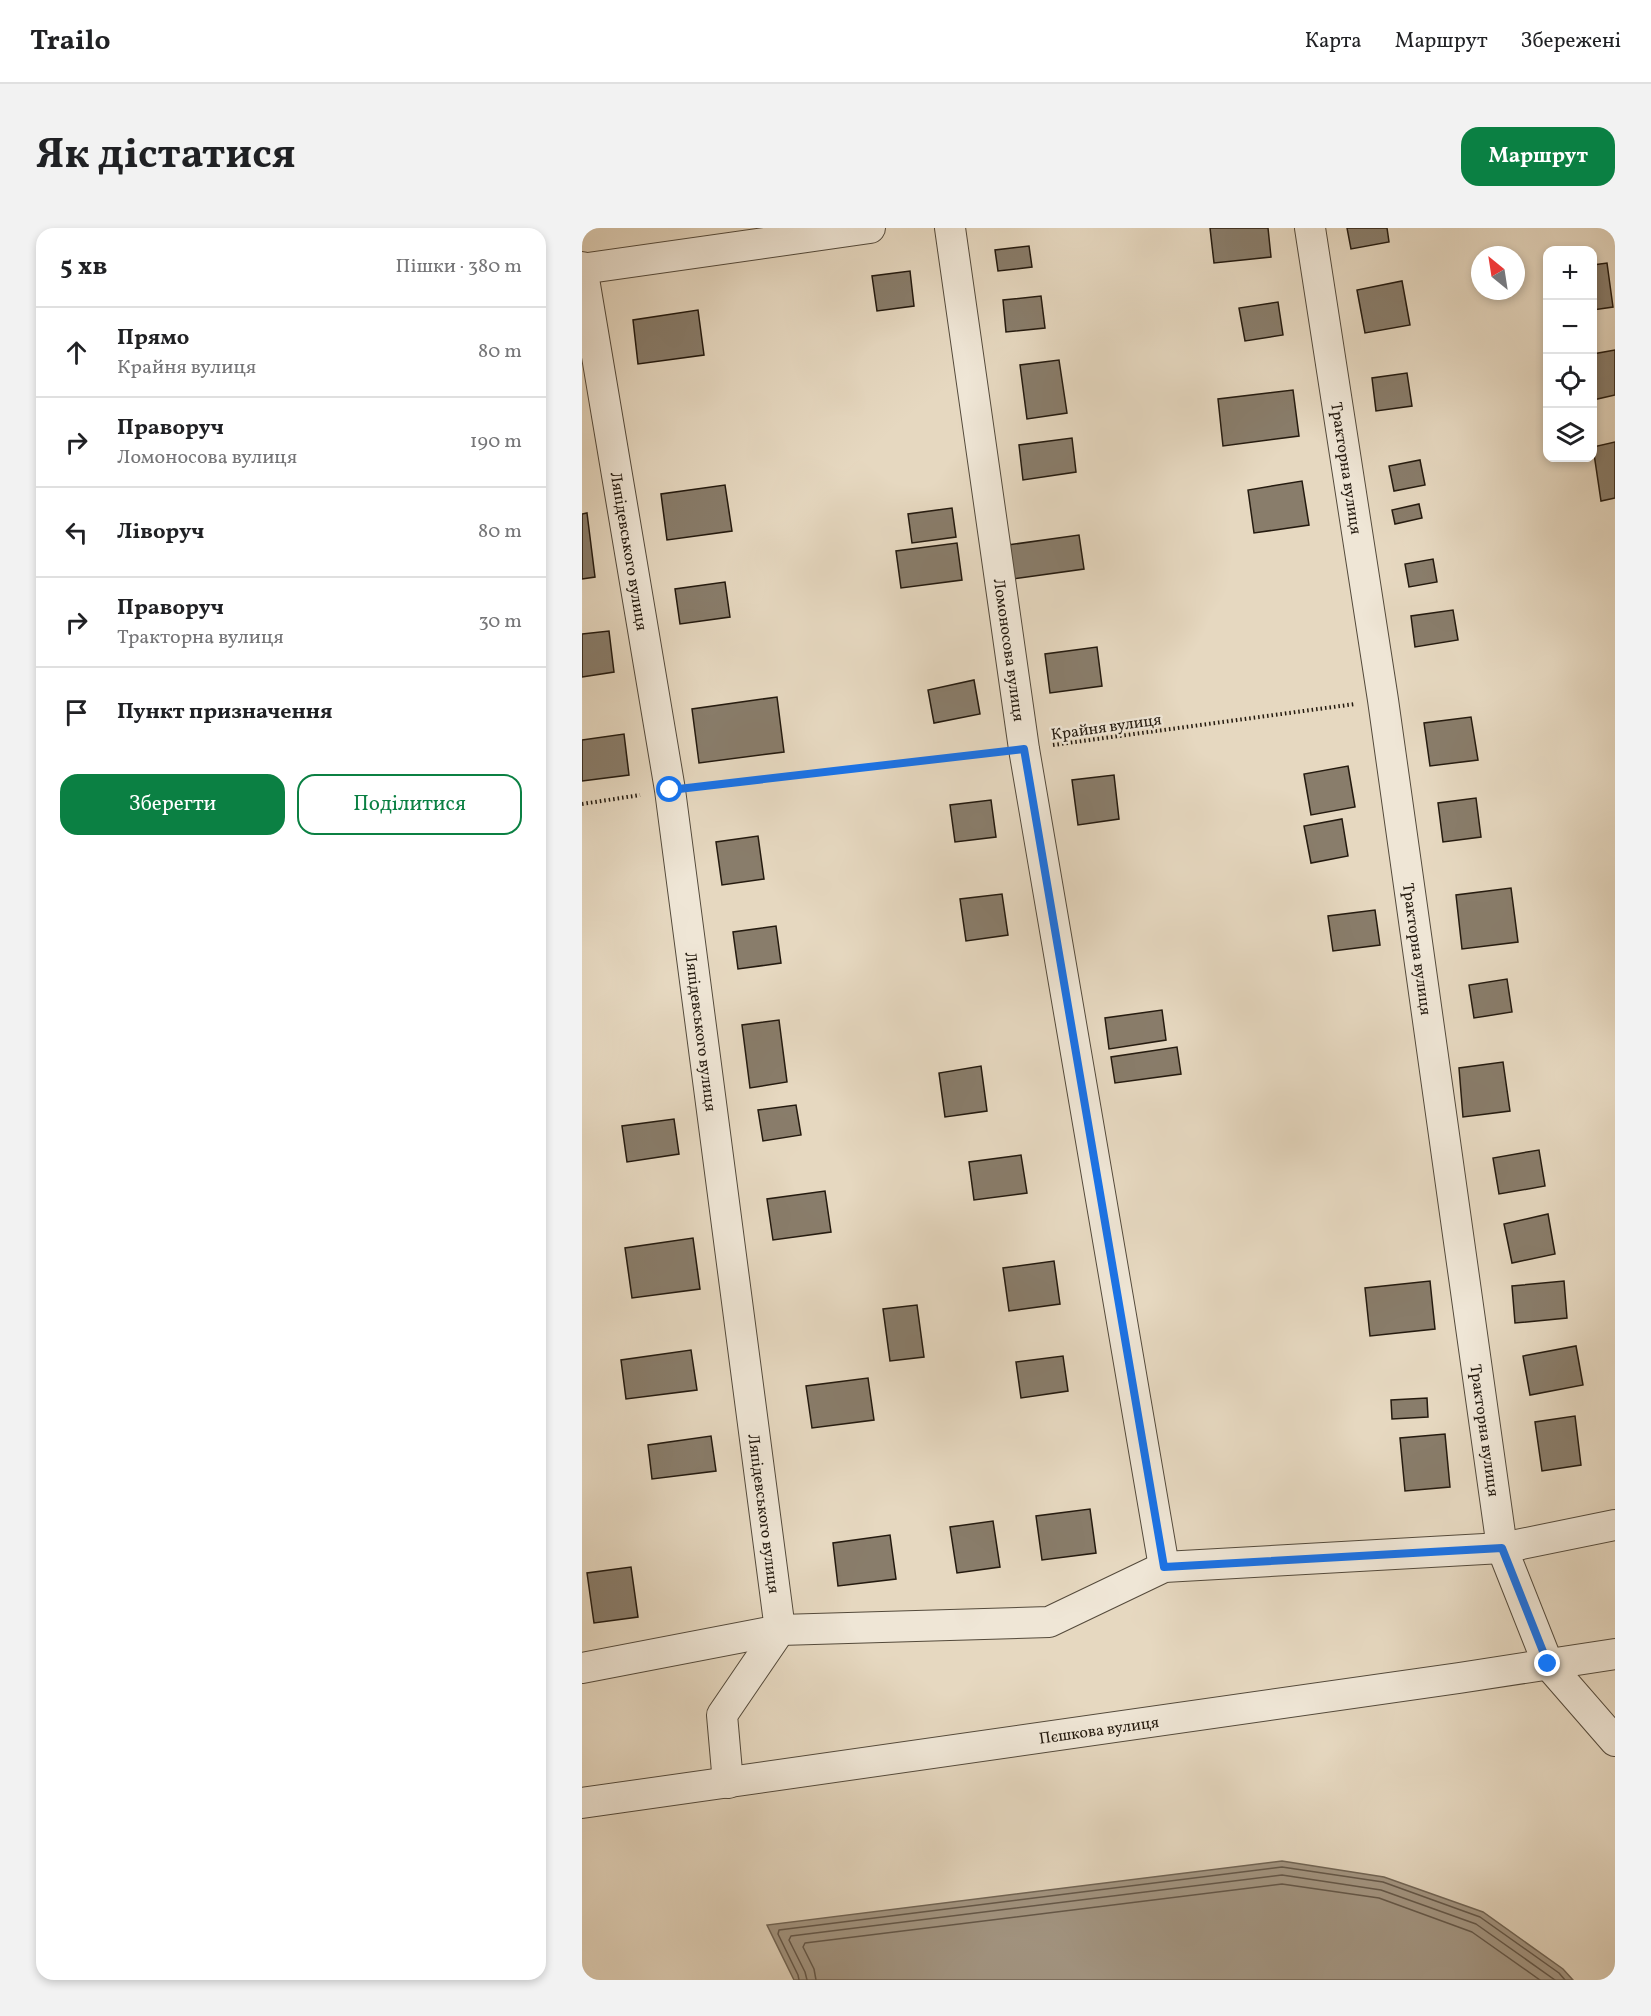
<!DOCTYPE html>
<html lang="uk">
<meta charset="utf-8">
<style>
:root{--surface:#fff;--page:#f2f2f2;--text:#202124;--muted:#757577;--line:#e0e0e0;--accent:#0b8043}
body{margin:0;font-family:Vollkorn,serif;background:var(--page);color:var(--text)}
.controls{position:absolute;right:18px;top:18px;display:grid;overflow:hidden;border-radius:12px;box-shadow:0 3px 9px #0003}
.controls button{width:54px;height:54px;display:grid;place-items:center;padding:0;border:0;border-bottom:2px solid var(--line);background:var(--surface);color:var(--text);font:30px sans-serif}
.compass{position:absolute;left:889px;top:18px;width:54px;height:54px;border-radius:50%;background:var(--surface);box-shadow:0 3px 9px #0003;rotate:330deg}
.stop{position:absolute;width:18px;height:18px;margin:-14px;border:4px solid #1a73e8;border-radius:50%;background:#fff}
.stop.end{background:#1a73e8;border-color:#fff;box-shadow:0 2px 6px #0008}
.list{margin:0;padding:0;list-style:none}
h2{display:flex;justify-content:space-between;align-items:center;height:78px;margin:0;padding:0 24px;font-size:26px}
h2 small{font-size:20px;font-weight:400;color:var(--muted)}
.list li{display:grid;grid-template-columns:39px 1fr auto;gap:18px;align-items:center;box-sizing:border-box;height:90px;padding:0 24px;border-top:2px solid var(--line)}
.list b{display:block;font-size:22px;white-space:nowrap}
.list p{margin:0;font-size:20px;white-space:nowrap;color:var(--muted)}
.list em{font-size:20px;font-style:normal;color:var(--muted)}
.actions{display:flex;gap:12px;padding:18px 24px}
.actions a{flex:1;padding:14px 0;border:2px solid var(--accent);border-radius:18px;text-align:center;font-size:21px;color:var(--accent)}
.actions .main{background:var(--accent);color:#fff}
.icon{flex:none;width:33px;height:33px;fill:none;stroke:currentColor;stroke-width:2;stroke-linecap:round;stroke-linejoin:round}
.map{position:relative;flex:none;width:1033px;height:1752px;overflow:hidden;border-radius:18px}
header{display:flex;align-items:center;gap:36px;box-sizing:border-box;height:84px;padding:0 30px;background:var(--surface);border-bottom:2px solid var(--line)}
header strong{font-size:28px}
nav{display:flex;gap:33px;margin-inline-start:auto;font-size:21px}
.intro{display:flex;align-items:center;justify-content:space-between;box-sizing:border-box;height:144px;padding:0 36px}
h1{margin:0;font-size:42px}
.button{padding:15px 27px;border-radius:18px;background:var(--accent);color:#fff;font-size:21px;font-weight:700}
main{display:flex;gap:36px;padding:0 36px}
aside{flex:1;background:var(--surface);border-radius:18px;box-shadow:0 3px 9px #0003}
.map>svg:first-child{display:block}
.water{fill:#a49784;stroke:#716555;stroke-width:1.5}
.lines{fill:none;stroke-linecap:round;stroke-linejoin:round}
.shore{stroke:#64584a;stroke-width:1.5}
.building{fill:#897d6b;stroke:#241a0f;stroke-width:1.5}
.minor-casing{stroke:#544a3b;stroke-width:32}
.path{stroke:#241a0f;stroke-width:4;stroke-dasharray:1.5 3;stroke-linecap:butt}
.minor{stroke:#efe6d6;stroke-width:30}
.route{stroke:#1a73e8;stroke-width:8}
.labels{text-anchor:middle;stroke-width:4.5;stroke-linejoin:round;paint-order:stroke}
.street-label{font-size:16px;fill:#241a0f;stroke:#efe6d6}
</style>
<header>
<strong>Trailo</strong>
<nav><a>Карта</a><a>Маршрут</a><a>Збережені</a></nav>
</header>
<div class="intro"><h1>Як дістатися</h1><a class="button">Маршрут</a></div>
<main>
<aside>
<h2>5 хв<small>Пішки · 380 m</small></h2>
<ul class="list">
<li><svg class="icon" aria-label="ahead" viewBox="0 0 24 24"><path d="M12 20V5M6 11l6-6 6 6"/></svg><div><b>Прямо</b><p>Крайня вулиця</p></div><em>80 m</em></li>
<li><svg class="icon" aria-label="right" viewBox="0 0 24 24"><path d="M7 20v-9h11M14 6l5 5-5 5"/></svg><div><b>Праворуч</b><p>Ломоносова вулиця</p></div><em>190 m</em></li>
<li><svg class="icon" aria-label="left" viewBox="0 0 24 24"><path d="M17 20v-9H6M10 6l-5 5 5 5"/></svg><div><b>Ліворуч</b></div><em>80 m</em></li>
<li><svg class="icon" aria-label="right" viewBox="0 0 24 24"><path d="M7 20v-9h11M14 6l5 5-5 5"/></svg><div><b>Праворуч</b><p>Тракторна вулиця</p></div><em>30 m</em></li>
<li><svg class="icon" aria-label="arrive" viewBox="0 0 24 24"><path d="M6 21V4h12l-3 4 3 4H6"/></svg><div><b>Пункт призначення</b></div></li>
</ul>
<div class="actions"><a class="main">Зберегти</a><a>Поділитися</a></div>
</aside>
<div class="map">
<svg width="1033" height="1752" viewBox="0 0 1033 1752">
<rect width="100%" height="100%" fill="#e6d8c0"/>
<filter id="stains"><feTurbulence type="fractalNoise" baseFrequency=".00333" numOctaves="4"/><feColorMatrix values="0 0 0 0 .2 0 0 0 0 .09 0 0 0 0 .02 0 0 0 .5 -.17"/></filter>
<radialGradient id="worn" r=".72"><stop offset=".6" stop-color="#630" stop-opacity="0"/><stop offset="1" stop-color="#630" stop-opacity=".3"/></radialGradient>
<path class="water" d="M700,1633L802,1649L901,1684L981,1741L991,1752H212L185,1697Z"/>
<g class="lines">
<g class="shore">
<path d="M217,1752L216,1747L196,1706L197,1702L700,1639L801,1654L898,1689L977,1745L983,1752"/>
<path d="M225,1752L223,1744L207,1712L209,1708L700,1647L799,1662L894,1696L973,1752"/>
<path d="M234,1752L232,1741L221,1719L223,1715L700,1656L797,1670L890,1704L958,1752"/>
</g>
</g>
<g class="building">
<path d="M628,0H686L689,29L632,35Z"/>
<path d="M765,0H805L807,14L769,21Z"/>
<path d="M447,18L450,39L416,43L413,22Z"/>
<path d="M1025,35L1031,79L1011,82V37Z"/>
<path d="M328,43L332,78L295,83L290,48Z"/>
<path d="M820,53L828,97L783,105L775,62Z"/>
<path d="M459,68L463,100L424,104L421,72Z"/>
<path d="M696,74L701,107L663,113L657,80Z"/>
<path d="M116,82L122,127L56,136L51,92Z"/>
<path d="M1033,122V167L1011,172V126Z"/>
<path d="M477,132L485,185L445,191L438,137Z"/>
<path d="M825,145L830,178L794,183L790,150Z"/>
<path d="M711,162L717,208L641,218L636,171Z"/>
<path d="M490,210L494,244L441,252L437,217Z"/>
<path d="M1033,214V270L1019,273L1011,219Z"/>
<path d="M838,232L843,257L812,263L807,238Z"/>
<path d="M720,253L727,297L672,305L666,262Z"/>
<path d="M143,257L150,303L85,312L79,266Z"/>
<path d="M837,276L840,290L813,296L810,282Z"/>
<path d="M370,280L374,309L330,315L326,286Z"/>
<path d="M5,285L13,349L0,351V286Z"/>
<path d="M497,307L502,341L430,351L426,317Z"/>
<path d="M375,315L380,352L319,360L314,323Z"/>
<path d="M851,331L855,354L827,359L823,336Z"/>
<path d="M143,354L148,389L98,396L93,361Z"/>
<path d="M871,382L876,412L833,419L829,388Z"/>
<path d="M27,403L32,444L0,449V406Z"/>
<path d="M515,419L520,458L468,465L463,426Z"/>
<path d="M392,452L398,486L352,495L346,462Z"/>
<path d="M195,469L202,524L117,535L110,481Z"/>
<path d="M889,489L896,532L848,538L842,495Z"/>
<path d="M42,506L47,547L0,553V512Z"/>
<path d="M766,538L773,579L729,587L722,546Z"/>
<path d="M532,547L537,591L496,597L490,552Z"/>
<path d="M894,570L899,609L861,614L856,575Z"/>
<path d="M409,572L414,609L373,614L368,577Z"/>
<path d="M760,591L766,628L729,635L722,598Z"/>
<path d="M176,608L182,651L140,657L134,614Z"/>
<path d="M929,660L936,714L880,721L874,667Z"/>
<path d="M420,666L426,707L384,713L378,671Z"/>
<path d="M793,682L798,717L751,723L746,688Z"/>
<path d="M194,698L199,735L156,741L151,704Z"/>
<path d="M925,751L930,784L892,790L887,757Z"/>
<path d="M580,782L584,812L527,821L523,790Z"/>
<path d="M197,792L205,854L168,860L160,797Z"/>
<path d="M595,819L599,846L533,855L529,829Z"/>
<path d="M921,834L928,883L881,889L877,840Z"/>
<path d="M399,838L405,883L363,889L357,845Z"/>
<path d="M214,877L219,907L181,913L176,882Z"/>
<path d="M92,891L97,926L45,934L40,898Z"/>
<path d="M957,922L963,958L917,966L911,930Z"/>
<path d="M439,927L445,965L392,972L387,934Z"/>
<path d="M243,963L249,1004L191,1012L185,971Z"/>
<path d="M966,986L973,1026L930,1035L922,996Z"/>
<path d="M111,1010L118,1061L50,1070L43,1020Z"/>
<path d="M472,1033L478,1076L427,1083L421,1040Z"/>
<path d="M848,1053L853,1101L788,1108L783,1060Z"/>
<path d="M982,1053L985,1090L933,1095L930,1058Z"/>
<path d="M335,1077L342,1129L308,1133L301,1081Z"/>
<path d="M994,1118L1001,1157L948,1167L941,1128Z"/>
<path d="M109,1122L115,1162L44,1171L39,1132Z"/>
<path d="M481,1128L486,1163L439,1170L434,1134Z"/>
<path d="M286,1150L292,1192L230,1200L224,1158Z"/>
<path d="M845,1170L846,1189L810,1191L809,1172Z"/>
<path d="M993,1188L999,1237L960,1243L953,1194Z"/>
<path d="M863,1206L868,1259L823,1263L818,1210Z"/>
<path d="M129,1208L134,1243L70,1251L66,1217Z"/>
<path d="M508,1281L514,1325L460,1332L454,1288Z"/>
<path d="M411,1293L418,1339L375,1345L368,1299Z"/>
<path d="M308,1307L314,1351L256,1358L251,1315Z"/>
<path d="M49,1339L56,1389L12,1395L5,1345Z"/>
</g>
<g class="lines">
<g class="minor-casing">
<g id="minor">
<path id="s1" d="M368,0L442,521L582,1339"/>
<path id="s2" d="M728,0L801,472L920,1320L966,1436L1033,1513"/>
<path id="s3" d="M0,39L88,562L198,1402L140,1487L146,1555"/>
<path d="M0,41L288,0"/>
<path d="M0,1440L198,1402L467,1394L582,1339L920,1320L1033,1297"/>
<path id="s4" d="M0,1575L877,1450L1033,1426"/>
</g>
</g>
<g class="path">
<path d="M471,517L773,476"/>
<path d="M116,558L413,524"/>
<path d="M0,576L58,567"/>
</g>
<use href="#minor" class="minor"/>
</g>
<g class="lines">
<path class="route" d="M88,562L442,521L582,1339L920,1320L966,1436"/>
</g>
<g class="labels">
<g class="street-label">
<text dy="6" stroke="none"><textPath href="#s2" startOffset="243">Тракторна вулиця</textPath></text>
<text dy="6" stroke="none"><textPath href="#s3" startOffset="288">Ляпідевського вулиця</textPath></text>
<text dy="6" stroke="none"><textPath href="#s1" startOffset="426">Ломоносова вулиця</textPath></text>
<text transform="translate(524 498) rotate(-8)" y="6">Крайня вулиця</text>
<text dy="6" stroke="none"><textPath href="#s2" startOffset="729">Тракторна вулиця</textPath></text>
<text dy="6" stroke="none"><textPath href="#s3" startOffset="774">Ляпідевського вулиця</textPath></text>
<text dy="6" stroke="none"><textPath href="#s2" startOffset="1215">Тракторна вулиця</textPath></text>
<text dy="6" stroke="none"><textPath href="#s3" startOffset="1260">Ляпідевського вулиця</textPath></text>
<text dy="6" stroke="none"><textPath href="#s4" startOffset="522">Пєшкова вулиця</textPath></text>
</g>
</g>
<rect width="100%" height="100%" filter="url(#stains)"/>
<rect width="100%" height="100%" fill="url(#worn)"/>
</svg>
<div class="controls">
<button>+</button>
<button>−</button>
<button><svg class="icon" aria-label="locate" viewBox="0 0 24 24"><circle cx="12" cy="12" r="6"/><path d="M12 2v4M12 18v4M2 12h4M18 12h4"/></svg></button>
<button><svg class="icon" aria-label="layers" viewBox="0 0 24 24"><path d="M12 4l9 5-9 5-9-5zM3 14l9 5 9-5"/></svg></button>
</div>
<svg class="compass" viewBox="-18 -18 36 36"><path d="M0-13l5 13h-10z" fill="#e53935"/><path d="M0 13l5-13h-10z" fill="#757577"/></svg>
<div class="stop" style="left:88px;top:562px"></div>
<div class="stop end" style="left:966px;top:1436px"></div>
</div>
</main>
